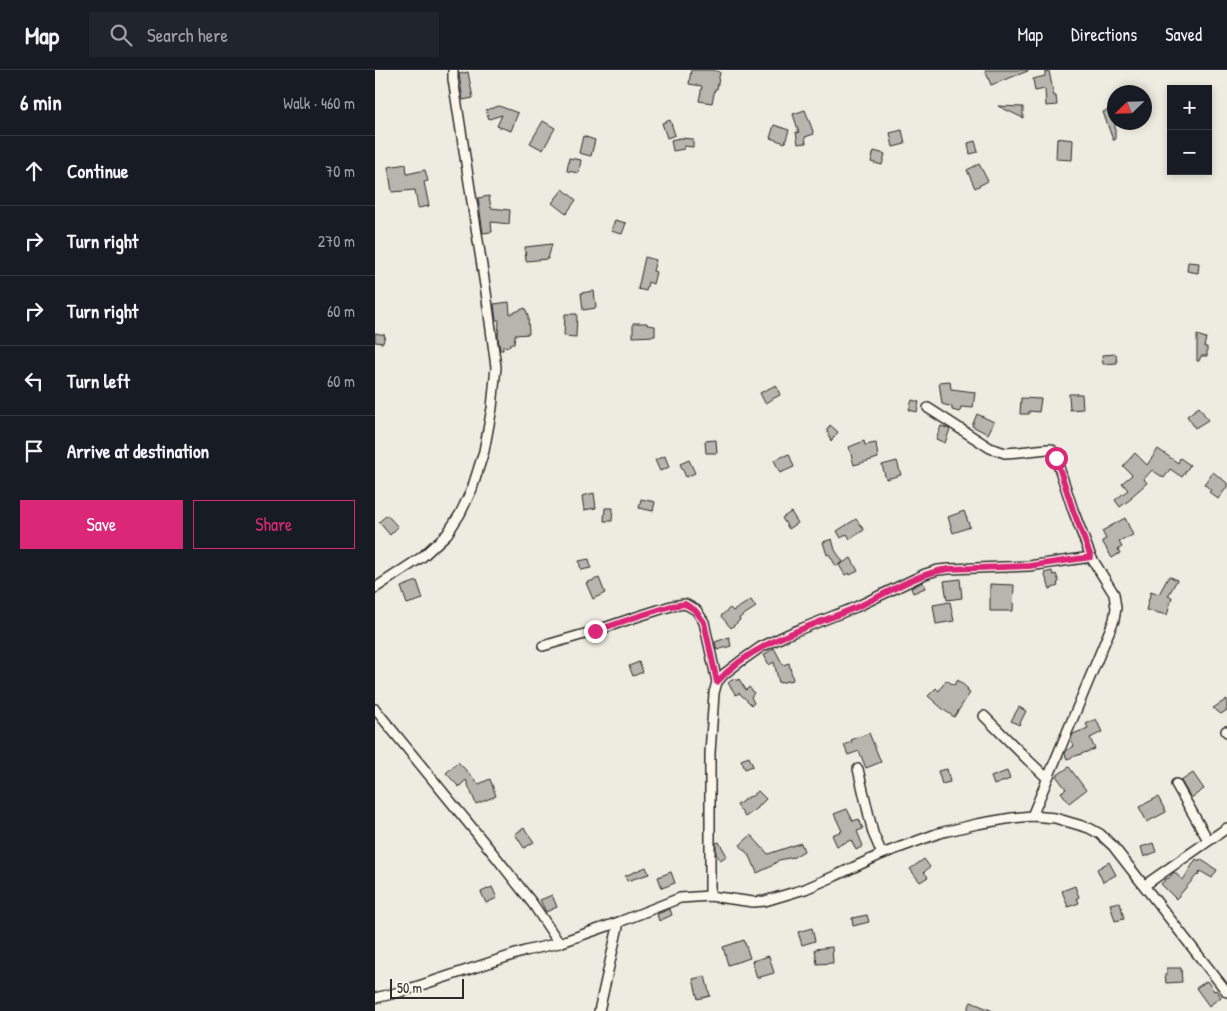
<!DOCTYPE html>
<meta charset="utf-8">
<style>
:root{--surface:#171b24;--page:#20242c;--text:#f1f3f6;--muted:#9ea1a6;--line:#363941;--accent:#db2777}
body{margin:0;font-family:"Patrick Hand",sans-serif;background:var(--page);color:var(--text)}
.controls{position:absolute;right:15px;top:15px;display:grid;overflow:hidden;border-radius:0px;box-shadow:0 2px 8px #0003}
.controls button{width:45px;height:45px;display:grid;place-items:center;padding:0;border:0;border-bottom:1px solid var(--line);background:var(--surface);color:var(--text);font:25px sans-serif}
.compass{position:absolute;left:732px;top:15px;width:45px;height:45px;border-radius:50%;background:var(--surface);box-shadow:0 2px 8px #0003;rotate:247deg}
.scale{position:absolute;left:15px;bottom:12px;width:74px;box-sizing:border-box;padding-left:5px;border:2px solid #2b2b2b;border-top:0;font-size:14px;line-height:18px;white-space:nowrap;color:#2b2b2b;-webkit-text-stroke:4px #fbf7ec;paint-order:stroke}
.stop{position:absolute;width:15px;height:15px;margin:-11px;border:4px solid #db2777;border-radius:50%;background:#fff}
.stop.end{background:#db2777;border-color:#fff;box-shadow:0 1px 5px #0008}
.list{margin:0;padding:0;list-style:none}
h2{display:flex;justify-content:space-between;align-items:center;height:65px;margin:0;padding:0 20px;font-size:21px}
h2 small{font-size:16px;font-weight:400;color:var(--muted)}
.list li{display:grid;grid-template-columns:32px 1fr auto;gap:15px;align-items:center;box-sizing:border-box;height:70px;padding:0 20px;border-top:1px solid var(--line)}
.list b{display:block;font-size:19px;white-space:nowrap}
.list em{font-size:16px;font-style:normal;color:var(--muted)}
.actions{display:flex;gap:10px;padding:15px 20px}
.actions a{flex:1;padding:11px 0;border:1px solid var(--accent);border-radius:0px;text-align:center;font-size:18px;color:var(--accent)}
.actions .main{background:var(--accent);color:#fff}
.icon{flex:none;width:28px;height:28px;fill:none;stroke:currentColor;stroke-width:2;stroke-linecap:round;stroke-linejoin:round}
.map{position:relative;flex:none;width:852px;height:941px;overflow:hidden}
header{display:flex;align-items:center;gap:30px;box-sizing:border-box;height:70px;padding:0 25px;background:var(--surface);border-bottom:1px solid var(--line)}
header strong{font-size:24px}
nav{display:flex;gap:28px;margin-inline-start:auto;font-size:18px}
.search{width:350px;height:45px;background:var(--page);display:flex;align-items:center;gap:12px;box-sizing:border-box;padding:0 18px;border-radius:0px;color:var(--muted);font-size:19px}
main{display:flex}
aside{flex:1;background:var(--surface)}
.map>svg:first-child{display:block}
.building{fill:#b8b5ae;stroke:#2b2b2b}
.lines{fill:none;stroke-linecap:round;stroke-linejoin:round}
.minor-casing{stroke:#2b2b2b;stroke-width:12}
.minor{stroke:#fbf7ec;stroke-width:9}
.route{stroke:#db2777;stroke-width:6}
</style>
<header>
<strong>Map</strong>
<div class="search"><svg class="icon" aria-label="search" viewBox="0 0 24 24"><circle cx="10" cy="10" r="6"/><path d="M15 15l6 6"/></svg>Search here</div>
<nav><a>Map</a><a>Directions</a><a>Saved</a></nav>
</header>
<main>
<aside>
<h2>6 min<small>Walk · 460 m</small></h2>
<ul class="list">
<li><svg class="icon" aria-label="ahead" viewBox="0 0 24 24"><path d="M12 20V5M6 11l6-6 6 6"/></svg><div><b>Continue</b></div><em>70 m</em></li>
<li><svg class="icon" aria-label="right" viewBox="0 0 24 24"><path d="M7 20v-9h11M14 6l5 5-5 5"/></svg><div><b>Turn right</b></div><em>270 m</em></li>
<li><svg class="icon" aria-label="right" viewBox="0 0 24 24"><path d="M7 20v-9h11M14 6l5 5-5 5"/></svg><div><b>Turn right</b></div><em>60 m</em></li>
<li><svg class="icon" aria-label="left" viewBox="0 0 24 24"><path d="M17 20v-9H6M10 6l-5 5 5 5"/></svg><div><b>Turn left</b></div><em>60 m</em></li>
<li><svg class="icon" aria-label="arrive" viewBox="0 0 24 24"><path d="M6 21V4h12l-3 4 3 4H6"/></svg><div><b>Arrive at destination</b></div></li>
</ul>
<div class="actions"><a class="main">Save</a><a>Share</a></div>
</aside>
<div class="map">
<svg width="852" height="941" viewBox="0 0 852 941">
<rect width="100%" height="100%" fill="#eeebe0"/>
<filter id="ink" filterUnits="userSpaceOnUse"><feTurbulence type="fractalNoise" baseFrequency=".02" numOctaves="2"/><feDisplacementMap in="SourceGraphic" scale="10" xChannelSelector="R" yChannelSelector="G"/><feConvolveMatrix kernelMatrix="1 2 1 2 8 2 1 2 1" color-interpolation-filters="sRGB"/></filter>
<g filter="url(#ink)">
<g class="building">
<path d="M316,0H337L345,2L342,19H340L337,33L324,31L327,16L314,14Z"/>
<path d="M610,0H653V1L616,15Z"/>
<path d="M674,1L679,26H681L682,35L671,36L670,19L660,21L658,9L670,6V2Z"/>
<path d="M93,2L98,28L88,30L84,4Z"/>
<path d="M124,36L143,43L136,61L122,56L127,45L114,49L111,40Z"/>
<path d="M623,36L648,37V48Z"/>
<path d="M740,38V70H738L728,42Z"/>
<path d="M430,40L439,64L430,67L431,73L423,74L421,62L424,63L418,44Z"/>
<path d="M295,50L300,65L292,68L287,53Z"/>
<path d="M168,51L180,58L168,80L155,73Z"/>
<path d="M399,55L414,60L410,73L395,68Z"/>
<path d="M527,60L530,74L518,77L515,63Z"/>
<path d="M208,66L220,70L216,86L204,83Z"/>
<path d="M305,68L318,69V77L309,76V79L298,81L296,70Z"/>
<path d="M682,68L698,70L697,90L681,89Z"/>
<path d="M600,71L603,82L595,84L593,73Z"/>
<path d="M499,81L510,84L507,95L496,92Z"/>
<path d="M194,88L206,90L204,103L192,101Z"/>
<path d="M31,94L32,104L50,100L53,111L49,112L54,136L43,138L40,120L17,122L13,97Z"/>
<path d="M604,94L613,111L600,118L592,100Z"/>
<path d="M188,119L201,130L191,144L177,133Z"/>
<path d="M114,126L116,138L135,140L134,154L116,152L117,162L108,163L103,128Z"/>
<path d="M240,150L251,153L247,164L236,161Z"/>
<path d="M177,174L173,189L151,191L150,177Z"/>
<path d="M270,187L281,190L278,201L281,202L278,214L273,212L271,221L263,219Z"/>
<path d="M813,192L824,193L823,203L812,201Z"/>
<path d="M219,221L221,238L208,240L206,223Z"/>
<path d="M134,232L135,244L150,238L153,246L154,264L140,265L139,274H135L134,277L128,276V280H125L123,268L124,250H121L119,234Z"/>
<path d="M190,244H202L201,267L189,266Z"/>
<path d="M258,253H272V255L280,256V266L258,267Z"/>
<path d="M0,263L10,265L8,273L0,272Z"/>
<path d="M822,265L831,268L829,277H832V286H826L824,291H822Z"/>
<path d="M741,284L742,293L728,294L727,285Z"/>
<path d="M575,311L576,319L600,322L598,338L586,337L585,342L577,340V337L567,334L564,312Z"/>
<path d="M401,315L405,325L390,333L385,323Z"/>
<path d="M694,324H707L708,339L695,340Z"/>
<path d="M646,328L666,329L664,342L654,341V344H645Z"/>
<path d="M537,330L544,332L542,342L534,340Z"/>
<path d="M824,337L833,350L820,358L812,346Z"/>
<path d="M602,344L619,352L613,364L597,356Z"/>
<path d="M455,355L463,362L456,371L452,360Z"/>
<path d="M566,356L575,359L570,373L561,369Z"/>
<path d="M341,370L342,383H331L330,371Z"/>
<path d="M489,371L490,375L501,373L503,388L479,395L474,377Z"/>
<path d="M783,379L803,393L805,388L815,395L807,407L795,399L789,408L777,400L769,409L772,413L756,427L757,428L745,437L740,430L753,420L747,413L757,405L748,396L760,383L772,395Z"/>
<path d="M414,384L419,397L405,403L399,390Z"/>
<path d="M290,386L294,397L285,401L280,390Z"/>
<path d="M314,390L320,403L311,407L305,394Z"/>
<path d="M522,391L526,405L511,409L507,395Z"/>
<path d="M838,402L852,413V417L843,429L834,422L836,420L829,414Z"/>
<path d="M219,423L221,438L209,440L207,426Z"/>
<path d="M266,429L280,432L278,441L264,438Z"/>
<path d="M230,438H238L237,451H229Z"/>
<path d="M589,441L595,457L578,463L573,447Z"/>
<path d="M416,442L423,453L414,459L407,448Z"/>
<path d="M12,445L23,457L15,465L4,452Z"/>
<path d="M750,448L758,465L744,472L747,477L743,479L745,483L737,488L727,471L731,469L727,461Z"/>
<path d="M481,449L489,460L475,469L472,464L466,468L462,461Z"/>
<path d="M457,469L460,480L468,492L461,496L454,484L452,485L448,472Z"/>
<path d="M476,488L483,501L475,505L474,503L470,505L464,495Z"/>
<path d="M214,489L216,498L206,500L204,491Z"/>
<path d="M677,501L678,505L681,504L684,512L682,513L683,516L675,519L669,503Z"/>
<path d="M794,506L802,510L793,526L797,527L792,545L771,540L776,521L784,524Z"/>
<path d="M224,508L230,523L218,529L211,513Z"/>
<path d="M585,509L587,528L572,530L569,511Z"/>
<path d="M42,511L48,529L32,534L26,517Z"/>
<path d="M548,512L550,518L538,523L536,518Z"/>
<path d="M615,514L639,515L638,541H615Z"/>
<path d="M376,530L381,537L364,548L365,550L356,558L346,546L355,538L358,541Z"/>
<path d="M575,532L579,551L561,554L558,535Z"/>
<path d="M354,567L356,576L342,580L340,572Z"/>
<path d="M399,578L408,595L414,593L418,610L404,613L399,592L394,595L389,585Z"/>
<path d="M264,592L268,602L258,606L254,596Z"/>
<path d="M360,608L362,611L364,609L371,620L374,617L379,623L376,627L379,633L377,635L364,623L361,625L353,613Z"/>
<path d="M571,610L579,615L583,610L593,619L592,621L595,623L579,647L569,640L553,626L561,618L564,621Z"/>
<path d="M852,629V640L846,644L838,638Z"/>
<path d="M644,637L651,641L644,655L636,651Z"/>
<path d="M721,649L727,662L715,668L720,679L692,689L690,684L691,681L699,676L696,669L698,664L713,658L711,654Z"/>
<path d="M494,663L506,692L491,698L484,681L473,685L469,675L477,672L476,670Z"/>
<path d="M374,687L378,696L370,699L366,690Z"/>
<path d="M83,692L104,714L115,709L121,726L101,734L91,710L84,717L71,703Z"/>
<path d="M694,697L711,720L694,733L686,722L691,719L681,706Z"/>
<path d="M572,699L575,712L567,714L563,701Z"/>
<path d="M632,701L635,709L619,715L616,707Z"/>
<path d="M818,703L829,719L816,728L806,711Z"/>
<path d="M383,721L391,729L383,737V738L370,747L362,735L375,726L376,727Z"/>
<path d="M783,727L791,742L772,752L764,737Z"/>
<path d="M472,739L478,751L484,749L488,759L482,761L488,776L481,780L476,770L462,776L457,765L467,761L459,744Z"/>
<path d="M149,758L159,772L149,778L140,764Z"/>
<path d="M376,765L393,784L426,773L429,781L419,787L404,790L395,797L382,803L376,788L365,775Z"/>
<path d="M344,772L352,786L345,790L341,784V773Z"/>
<path d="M778,773L781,782L769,787L766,777Z"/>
<path d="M549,789L555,797L549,802L553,807L545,812L535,799Z"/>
<path d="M821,789L824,791L825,789L842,800L837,808L825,801L823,806L822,805L801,829L786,814L792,808L793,809L799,802L808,810Z"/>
<path d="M734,792L741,805L728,812L722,799Z"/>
<path d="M271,797L274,804L252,811L250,806Z"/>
<path d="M296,802L300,813L287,818L283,807Z"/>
<path d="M700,816L704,827L702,828L704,833L693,837L687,821Z"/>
<path d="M117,817L122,828L111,833L106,822Z"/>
<path d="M177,825L182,837L171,842L165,830Z"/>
<path d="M745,832L749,849L740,851L735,834Z"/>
<path d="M295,839L297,845L284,851L282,844Z"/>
<path d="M492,845L494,852L478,856L477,848Z"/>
<path d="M437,858L440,871L427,875L423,862Z"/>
<path d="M369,870L375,888L353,895L348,877Z"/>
<path d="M457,877L458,893L442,894L440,879Z"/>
<path d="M394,886L399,903L382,908L377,891Z"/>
<path d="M792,898H806L807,912L791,913L790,904H792Z"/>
<path d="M330,906L335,926L323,929L318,909Z"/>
<path d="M832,911L839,921L841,920L846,927L834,936L821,918Z"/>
<path d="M596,932L618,941H592Z"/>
</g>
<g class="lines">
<g class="minor-casing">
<g id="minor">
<path d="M553,338L615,378L630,383L644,382L672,379H676L679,382L698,440L716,487L739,524L741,538L739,550L657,746"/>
<path d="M0,518L47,487L72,464L85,444L97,419L109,381L117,338L121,297L111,222L78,9V0"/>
<path d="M168,576L220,561L261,547L296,536L310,534L321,540L329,552L342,612"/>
<path d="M0,639L121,787L158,834L184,873"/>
<path d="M609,646L653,690L672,708"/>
<path d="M851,661L852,662"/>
<path d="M483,699L498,763L507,784"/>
<path d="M801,714L833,770"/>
<path d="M770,815L852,758"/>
<path d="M335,826V683L339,623L342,612L349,604L366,591L386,577L418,562L481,537L550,504L563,500L574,499L654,496L716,487"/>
<path d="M0,928L25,922L150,881L184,873L244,852L305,828L335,826L378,832L390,831L430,819L460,806L507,784L564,763L602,754L637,748L657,746L680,748L714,758L725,764L738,776L852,922"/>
<path d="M224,941L244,852"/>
</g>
</g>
<use href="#minor" class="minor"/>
</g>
</g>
<g class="lines" filter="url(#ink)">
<path class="route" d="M220,561L261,547L296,536L310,534L320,540L329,552L342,612C379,571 433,558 482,537C512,524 541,503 574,499L654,496L716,487L698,440L681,388"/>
</g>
</svg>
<div class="controls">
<button>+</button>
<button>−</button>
</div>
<svg class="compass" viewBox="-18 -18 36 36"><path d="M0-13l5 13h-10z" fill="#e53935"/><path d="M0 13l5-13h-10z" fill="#9ea1a6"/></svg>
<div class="scale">50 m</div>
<div class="stop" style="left:681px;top:388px"></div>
<div class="stop end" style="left:220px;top:561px"></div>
</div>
</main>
